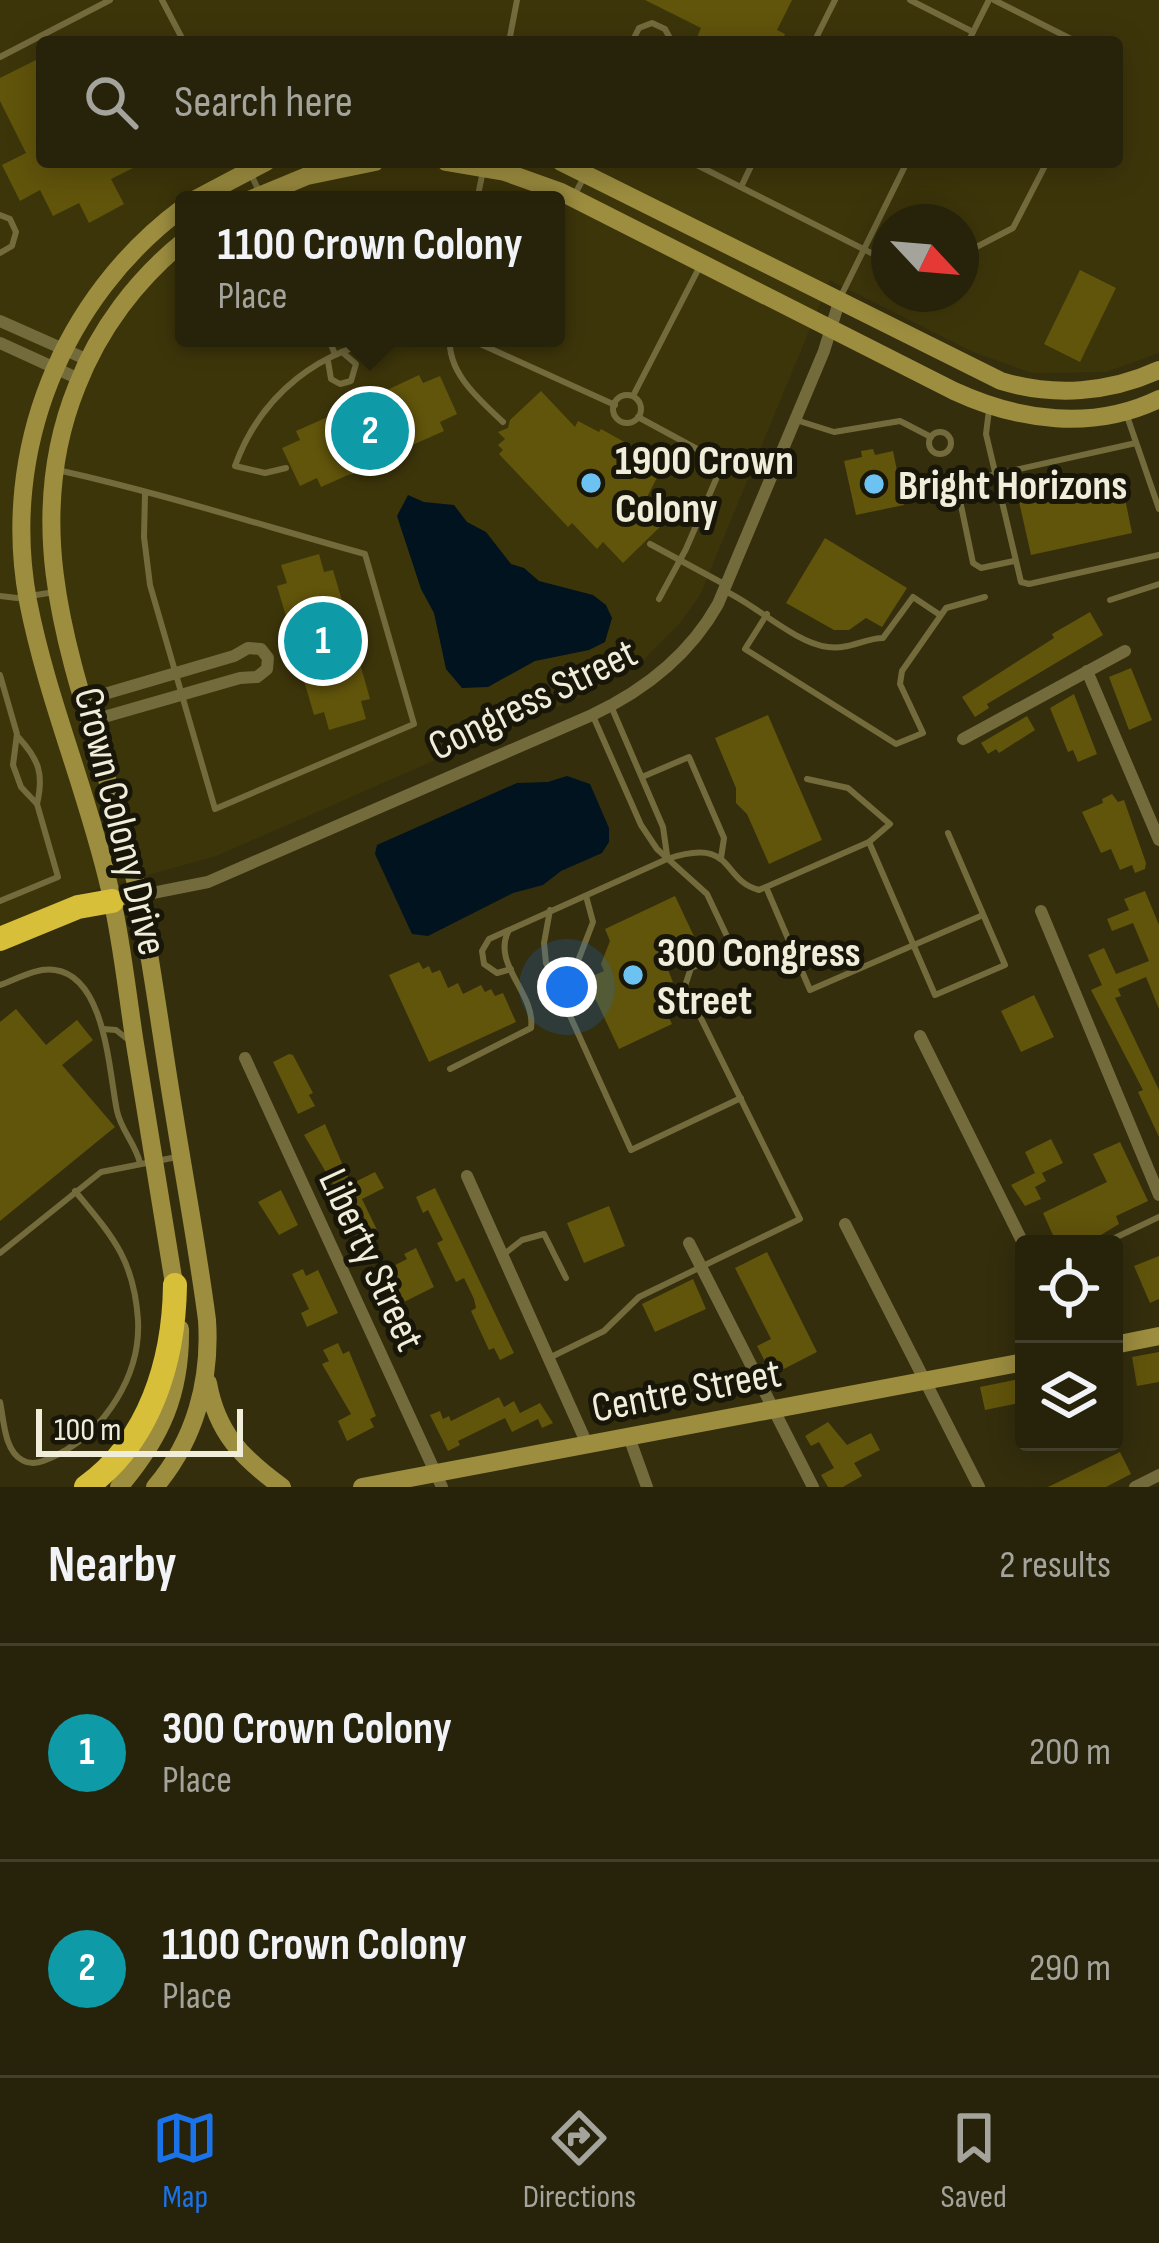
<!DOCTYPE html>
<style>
:root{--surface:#27220a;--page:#332f18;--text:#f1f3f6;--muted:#a4a49c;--line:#433f2b;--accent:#1a73e8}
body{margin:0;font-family:"Sofia Sans Condensed",sans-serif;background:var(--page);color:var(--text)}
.controls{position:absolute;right:36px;bottom:36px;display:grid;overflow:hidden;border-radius:12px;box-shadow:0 6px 30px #0003}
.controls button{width:108px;height:108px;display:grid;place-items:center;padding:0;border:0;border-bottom:3px solid var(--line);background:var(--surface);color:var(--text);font:60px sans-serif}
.compass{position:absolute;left:871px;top:204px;width:108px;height:108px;border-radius:50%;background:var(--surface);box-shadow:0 6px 30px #0003;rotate:116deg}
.scale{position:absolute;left:36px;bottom:30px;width:207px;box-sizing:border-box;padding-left:12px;border:6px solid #f1eddb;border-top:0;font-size:33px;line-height:42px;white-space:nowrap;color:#f1eddb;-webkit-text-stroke:9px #181608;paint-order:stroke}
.you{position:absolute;left:567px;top:987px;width:42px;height:42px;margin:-30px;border:9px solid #fff;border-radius:50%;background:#1a73e8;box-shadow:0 0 0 18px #1a73e833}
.badge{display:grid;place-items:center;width:78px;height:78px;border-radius:50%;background:var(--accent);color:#fff;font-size:39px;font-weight:700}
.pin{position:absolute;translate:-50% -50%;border:6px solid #fff;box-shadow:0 3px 12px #0006}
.popup{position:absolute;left:175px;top:191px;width:390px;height:156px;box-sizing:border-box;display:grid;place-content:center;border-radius:12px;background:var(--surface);filter:drop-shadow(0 3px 9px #0005);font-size:39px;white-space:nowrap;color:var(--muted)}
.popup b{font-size:45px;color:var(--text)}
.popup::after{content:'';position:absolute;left:50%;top:100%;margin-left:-24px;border:24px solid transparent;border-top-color:var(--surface)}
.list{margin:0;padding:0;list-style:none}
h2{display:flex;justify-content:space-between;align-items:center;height:156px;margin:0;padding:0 48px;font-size:51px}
h2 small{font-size:39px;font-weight:400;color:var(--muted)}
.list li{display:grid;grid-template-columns:78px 1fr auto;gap:36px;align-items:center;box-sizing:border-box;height:216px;padding:0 48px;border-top:3px solid var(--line)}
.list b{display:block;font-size:45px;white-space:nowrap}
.list p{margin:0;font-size:39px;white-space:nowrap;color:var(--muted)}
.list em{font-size:39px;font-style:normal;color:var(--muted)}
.icon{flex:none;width:66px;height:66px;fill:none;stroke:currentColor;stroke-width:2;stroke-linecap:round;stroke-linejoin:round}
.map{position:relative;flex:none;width:1159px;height:1487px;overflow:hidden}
.search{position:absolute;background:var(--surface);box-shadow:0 6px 30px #0003;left:36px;right:36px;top:36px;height:132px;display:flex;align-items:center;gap:30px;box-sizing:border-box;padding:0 42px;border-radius:12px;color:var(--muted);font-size:45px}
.sheet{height:588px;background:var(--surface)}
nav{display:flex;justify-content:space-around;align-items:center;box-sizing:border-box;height:168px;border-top:3px solid var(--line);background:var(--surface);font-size:33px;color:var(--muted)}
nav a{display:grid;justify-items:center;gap:6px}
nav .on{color:var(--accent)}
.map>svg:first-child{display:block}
.built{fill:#3d350a;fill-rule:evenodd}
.water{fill:#01131e}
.building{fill:#61540b}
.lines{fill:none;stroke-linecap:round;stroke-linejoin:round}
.lane{stroke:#746b3d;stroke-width:6}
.street{stroke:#746b3d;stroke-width:12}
.secondary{stroke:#9c8d3f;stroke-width:18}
.highway{stroke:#d7bf3a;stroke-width:24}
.poi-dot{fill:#6cc3f2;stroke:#181608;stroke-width:4.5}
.labels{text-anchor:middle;stroke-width:10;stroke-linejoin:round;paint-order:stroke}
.poi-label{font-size:42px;font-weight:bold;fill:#f1eddb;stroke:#181608;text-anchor:start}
.street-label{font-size:42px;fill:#f1eddb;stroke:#181608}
</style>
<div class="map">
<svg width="1159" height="1487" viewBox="0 0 1159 1487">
<rect width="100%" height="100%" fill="#342e0d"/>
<path class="built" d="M0,0H1159V353L1106,372L1032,373L973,352L830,280L700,595L680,623L638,665L584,695L216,856L79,894L0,927ZM42,42H1117V162H42ZM184,200H556V338H184ZM889,222H961V294H889Z"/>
<g class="water">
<path d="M408,495L424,502L454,505L467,522L486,532L511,564L524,568L539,581L593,595L606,605L612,618L605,642L589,650L535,661L488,687L462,688L446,669L434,613L421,589L397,516Z"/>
<path d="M567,776L590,784L609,828V842L602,853L561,871L543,885L513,893L428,936L412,934L375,854L377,845L517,783L548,782Z"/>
</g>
<g class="building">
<path d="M645,0H792L777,30L785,34L781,42H695L701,28Z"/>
<path d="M42,57V162H145L111,179L124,204L89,223L79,203L53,216L40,190L20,201L2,165L26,153L0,101V78Z"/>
<path d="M1080,270L1116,288L1080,362L1044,344Z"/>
<path d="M419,375L423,383L440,376L457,414L440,422L444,431L410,446L407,454L387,468L348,475L321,487L317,478L300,486L282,448L300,440L296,431L330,416L329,412L348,396L373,388L383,387L385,391Z"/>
<path d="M541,391L575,427L578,421L599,432L601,429L664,464L645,501L665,522L623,563L603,542L597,549L572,523L568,527L499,454L503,450L498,445L505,439L498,432L508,428L510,420Z"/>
<path d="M873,449L875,455L893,451L904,505L856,515L844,461L862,457L861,451Z"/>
<path d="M1120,474L1132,533L1031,555L1018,497Z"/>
<path d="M825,538L907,588L882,627L866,618L849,630H834L786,603Z"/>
<path d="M319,554L324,572L333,570L346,614L352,612L360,631L363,651L357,653L370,699L361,701L366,719L329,730L324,712L314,715L305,684L289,657L284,638L286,616L277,586L287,583L281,565Z"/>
<path d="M1090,612L1103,635L987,704L989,708L975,717L962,697L1054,638L1052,634Z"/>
<path d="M1131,668L1152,720L1129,730L1109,677Z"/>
<path d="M1074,694L1097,754L1078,762L1073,750L1068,752L1050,708Z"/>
<path d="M768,715L822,840L769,864L747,814L736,803V788L715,738Z"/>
<path d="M1027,716L1035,730L999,753L996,749L988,754L981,743Z"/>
<path d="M1112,794L1118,802L1124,800L1146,863L1145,869L1135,873L1132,865L1120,870L1111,849L1101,853L1082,812L1103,803L1102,799Z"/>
<path d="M1145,891L1159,925V1009L1146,977L1118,989L1121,996L1115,998L1159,1090V1137L1138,1092L1143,1090L1091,990L1102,985L1088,955L1104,948L1116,974L1149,961L1133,923L1112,931L1107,919L1129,910L1124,899Z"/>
<path d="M675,896L700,949L666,965L673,982L656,990L672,1024L619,1049L586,979L604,971L601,964L610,941L605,929Z"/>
<path d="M419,962L423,969L429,966L432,973L440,970L448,988L458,983L463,994L481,985L485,992L491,989L495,996L503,993L516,1022L429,1062L389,975Z"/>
<path d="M1034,995L1054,1037L1021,1052L1001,1011Z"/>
<path d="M16,1009L46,1045L77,1020L93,1040L62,1065L115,1127L0,1221V1022Z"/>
<path d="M289,1054L293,1055L313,1093L309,1095L315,1106L298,1114L273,1062Z"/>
<path d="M325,1124L351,1184L375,1172L384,1188L362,1199L378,1232L358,1242L337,1204L343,1201L304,1135Z"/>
<path d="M1051,1139L1063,1163L1042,1173L1046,1181L1035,1187L1041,1199L1025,1206L1011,1185L1035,1173L1025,1152Z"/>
<path d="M1120,1142L1148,1201L1116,1216L1119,1224L1086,1244H1057L1043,1213L1107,1182L1093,1154Z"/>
<path d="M435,1188L514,1353L500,1360L494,1348L489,1350L471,1311L476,1308L474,1299L464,1278L456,1282L437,1243L443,1240L428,1210L423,1213L416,1197Z"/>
<path d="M281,1190L298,1225L279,1235L258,1202Z"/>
<path d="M609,1206L625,1246L584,1263L567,1223Z"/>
<path d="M416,1248L434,1287L400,1304L390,1286L371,1291L366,1280L407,1259L404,1254Z"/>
<path d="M767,1252L817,1352L772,1375L757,1346L771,1339L735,1268Z"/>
<path d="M1159,1256V1299L1150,1303L1134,1266Z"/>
<path d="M303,1269L306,1276L318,1270L338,1313L307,1327L301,1313L309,1309L292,1274Z"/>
<path d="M693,1279L706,1309L655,1332L642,1304Z"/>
<path d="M338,1343L343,1354L349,1351L376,1416L370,1419L374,1427L347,1441L338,1421L351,1414L322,1364L329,1361L323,1350Z"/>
<path d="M1159,1352V1382L1137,1386L1132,1357Z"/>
<path d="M1024,1378V1402L985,1410L980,1387Z"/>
<path d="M499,1397L504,1407L514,1401L520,1413L540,1403L553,1423L542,1428L538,1419L512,1432L505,1418L458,1441L460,1445L448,1451L430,1415L440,1411L443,1419L449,1416L451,1421Z"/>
<path d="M828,1422L847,1445L871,1433L880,1450L854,1463L862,1476L843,1487H828L821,1475L834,1468L819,1442L811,1446L805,1436Z"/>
<path d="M1120,1452L1131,1474L1106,1487H1048Z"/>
</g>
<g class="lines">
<g class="lane">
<path d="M162,0L184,42"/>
<path d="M910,0L973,32L968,42"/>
<path d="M994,0L1077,42"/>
<path d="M973,32L989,0"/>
<path d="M509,42L517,0"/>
<path d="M632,42L639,28L652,23L665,29L672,42"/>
<path d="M814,42L835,0"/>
<path d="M0,57L110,0"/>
<path d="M245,162L259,191"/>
<path d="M691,162L889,262"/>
<path d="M741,187L753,162"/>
<path d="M575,194L592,162"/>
<path d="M477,200L483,171"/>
<path d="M0,215L10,219L16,232L12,246L0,253"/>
<path d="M961,255L1013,228L1047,162"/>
<path d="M840,298L907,162"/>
<path d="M328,338L335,354"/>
<path d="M428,338L449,340"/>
<path d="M450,338C447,373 480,400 503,422"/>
<path d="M467,338L615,405"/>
<path d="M328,361L331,379L340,384L351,381L356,364L342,352"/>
<path d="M634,394L700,266"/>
<circle cx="627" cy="409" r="14"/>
<path d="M989,410L986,434L1021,582L1029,584L1159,555"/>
<path d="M1127,416L1159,509"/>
<path d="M638,417L723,463L686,549L659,599"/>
<path d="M796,420L834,432L900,421L931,437"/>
<circle cx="940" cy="443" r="11"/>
<path d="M286,468L265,473L235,466C261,394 321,347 396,338"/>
<path d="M62,471C164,494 264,526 365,554L414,724L215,809L150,585L144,537L145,494"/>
<path d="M650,544L724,584"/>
<path d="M1014,561L981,568L973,563L958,491L961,482L1136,443"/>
<path d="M725,591C756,605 795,643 828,647C849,650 865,638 883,638L913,597L940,615"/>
<path d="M0,596L17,598L55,592"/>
<path d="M1110,600L1159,584"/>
<path d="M767,614L745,649L896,744L923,733L900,684L902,671L946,608L985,597"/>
<path d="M0,675L17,734L13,765L21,787L37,804L58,877L0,901"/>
<path d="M611,706L663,827L667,855"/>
<path d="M19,738C39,760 44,774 37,804"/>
<path d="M642,777L689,757L724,838L721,858"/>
<path d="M869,842L935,995L1005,965L948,833"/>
<path d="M766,887L810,990L983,915"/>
<path d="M550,910L544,943L546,963L631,1150L741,1098"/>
<path d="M511,969L497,973L484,964L482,951L489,939L667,859C736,836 720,880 759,890L869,842L890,824L848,788L807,779"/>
<path d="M555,984L573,974L593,922L586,896"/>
<path d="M0,985C17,979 37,967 55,970C106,977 109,1073 117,1111C121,1130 135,1143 140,1163"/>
<path d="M103,1029L116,1030L126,1038"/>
<path d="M450,1069L531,1028C536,994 492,965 508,932"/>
<path d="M1102,1244L1159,1217"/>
<path d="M0,1253L101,1172L177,1157"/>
<path d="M503,1255L522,1240L544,1234L566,1278"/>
<path d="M549,1358L604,1331L639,1297L800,1219L685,986L691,968L733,949L707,894L657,849L641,825L593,716"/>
<path d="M0,1402C4,1420 4,1450 22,1460C34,1467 46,1460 57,1455C105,1431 141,1375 138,1320C134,1259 112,1236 75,1191"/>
</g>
<g class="street">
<path d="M0,321L88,360"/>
<path d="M0,343L79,379"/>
<path d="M1087,671L1159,840"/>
<path d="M84,700L234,656L248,648L261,649L268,658L267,669L257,677L240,678L90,721"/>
<path d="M963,739L1125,651"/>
<path d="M112,901L208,882L592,715C645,690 689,656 718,604L824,351L839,302"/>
<path d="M1041,911L1159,1195"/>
<path d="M920,1036L1024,1245"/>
<path d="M245,1058L442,1487"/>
<path d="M467,1176L587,1444"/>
<path d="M845,1224L979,1487"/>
<path d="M689,1243L813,1487"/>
<path d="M629,1437L647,1487"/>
<path d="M1135,1487L1159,1475"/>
</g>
<g class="secondary">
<path d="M446,162L505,172L561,192L954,391C1019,421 1093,431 1159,399"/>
<path d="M561,162L1001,381C1054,397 1109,393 1159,370"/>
<path d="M194,200L266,162"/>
<path d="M249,200L307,176L375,162"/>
<path d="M176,1296C163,1212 149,1128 135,1044C127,993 122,941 110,890C88,793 47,699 28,601C0,451 62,297 184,207"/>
<path d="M1114,1345L1159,1336"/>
<path d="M208,1383C217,1433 242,1458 282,1487"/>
<path d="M119,1487C161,1438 181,1394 180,1329"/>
<path d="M155,1487C195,1440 211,1381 207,1320C198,1251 185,1182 174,1113C162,1042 153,969 139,898C103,724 5,564 77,386C99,329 137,279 184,241"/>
<path d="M362,1487L1024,1362"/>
</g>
<g class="highway">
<path d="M0,939L78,907L112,901"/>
<path d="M86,1487C150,1441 174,1361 175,1285"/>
</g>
</g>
<g class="poi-dot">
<circle cx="591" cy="483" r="12"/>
<circle cx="874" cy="484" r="12"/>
<circle cx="633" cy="975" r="12"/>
</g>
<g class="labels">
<g class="poi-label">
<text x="615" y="474">1900 Crown<tspan x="615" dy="48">Colony</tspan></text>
<text x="898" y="499">Bright Horizons</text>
<text x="657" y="966">300 Congress<tspan x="657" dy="48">Street</tspan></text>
</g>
<g class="street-label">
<text transform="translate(532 698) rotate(-26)" y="15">Congress Street</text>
<text transform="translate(122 821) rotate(76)" y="15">Crown Colony Drive</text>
<text transform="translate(373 1259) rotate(65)" y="15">Liberty Street</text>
<text transform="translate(686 1389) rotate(-11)" y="15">Centre Street</text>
</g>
</g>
</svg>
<div class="controls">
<button><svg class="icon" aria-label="locate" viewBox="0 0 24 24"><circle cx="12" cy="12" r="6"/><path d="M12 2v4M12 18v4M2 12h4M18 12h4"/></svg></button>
<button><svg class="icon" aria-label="layers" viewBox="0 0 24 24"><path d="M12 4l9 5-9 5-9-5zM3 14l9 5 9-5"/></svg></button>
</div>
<svg class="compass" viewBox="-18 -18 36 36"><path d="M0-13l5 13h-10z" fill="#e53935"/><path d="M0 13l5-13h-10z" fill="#a4a49c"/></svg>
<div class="scale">100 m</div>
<div class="you"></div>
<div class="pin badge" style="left:323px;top:641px;background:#0f9aa8">1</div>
<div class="pin badge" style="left:370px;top:431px;background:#0f9aa8">2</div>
<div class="popup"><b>1100 Crown Colony</b>Place</div>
<div class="search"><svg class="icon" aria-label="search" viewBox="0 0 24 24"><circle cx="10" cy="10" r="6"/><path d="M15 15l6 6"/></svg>Search here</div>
</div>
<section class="sheet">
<h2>Nearby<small>2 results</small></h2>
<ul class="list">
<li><span class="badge" style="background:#0f9aa8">1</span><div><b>300 Crown Colony</b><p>Place</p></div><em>200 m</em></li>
<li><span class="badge" style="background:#0f9aa8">2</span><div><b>1100 Crown Colony</b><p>Place</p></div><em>290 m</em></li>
</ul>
</section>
<nav>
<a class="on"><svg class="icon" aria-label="map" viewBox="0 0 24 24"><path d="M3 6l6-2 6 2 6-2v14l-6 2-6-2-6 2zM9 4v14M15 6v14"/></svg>Map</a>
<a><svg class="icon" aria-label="directions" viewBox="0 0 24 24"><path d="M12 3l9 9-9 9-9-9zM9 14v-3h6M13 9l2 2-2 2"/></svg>Directions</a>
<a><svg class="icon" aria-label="saved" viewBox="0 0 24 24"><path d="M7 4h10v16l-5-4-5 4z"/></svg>Saved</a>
</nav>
